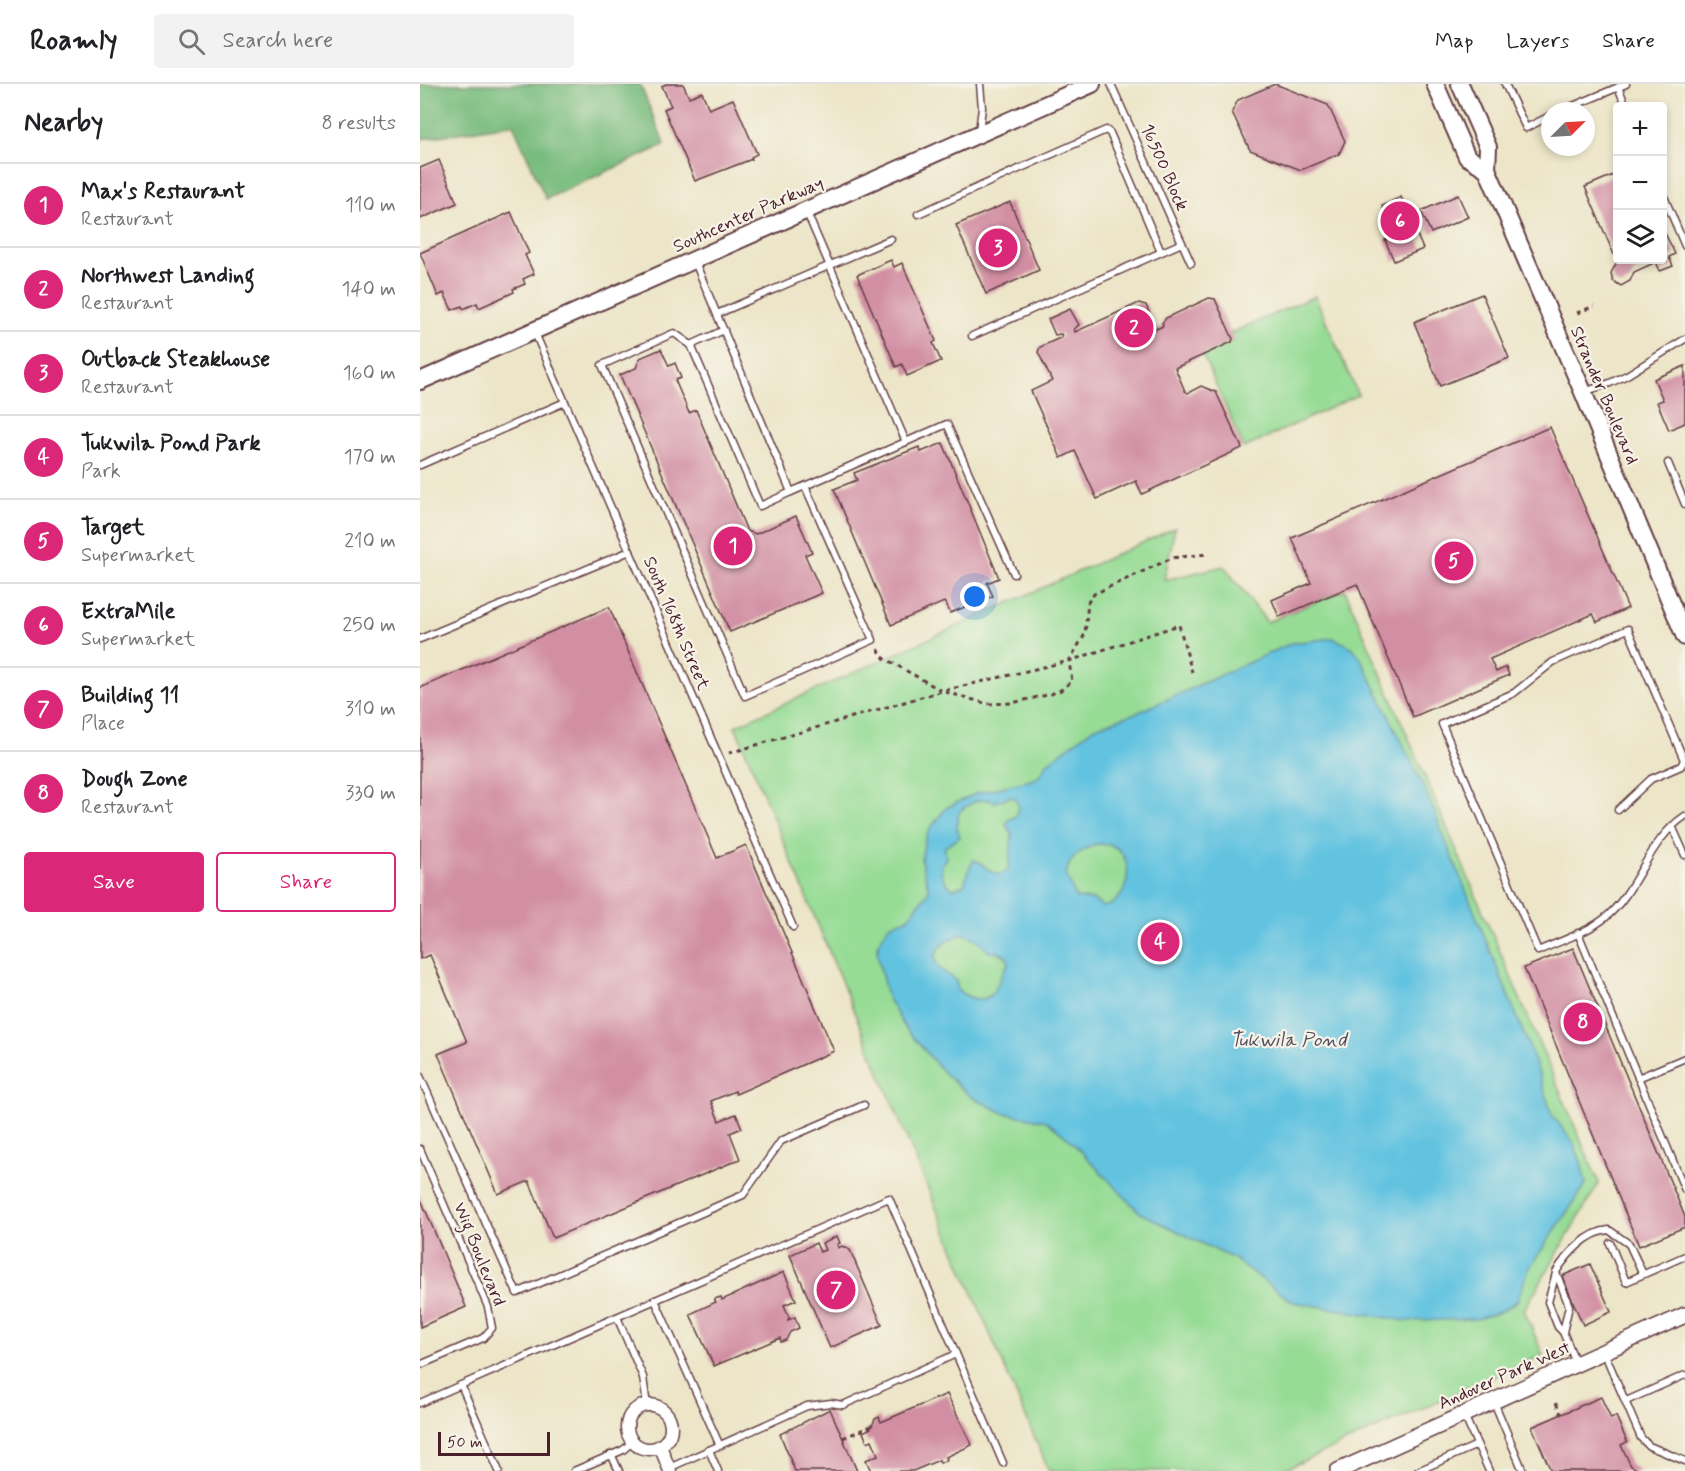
<!DOCTYPE html>
<meta charset="utf-8">
<style>
:root{--surface:#fff;--page:#f2f2f2;--text:#202124;--muted:#757577;--line:#e0e0e0;--accent:#db2777}
body{margin:0;font-family:Mynerve,sans-serif;background:var(--page);color:var(--text)}
.controls{position:absolute;right:18px;top:18px;display:grid;overflow:hidden;border-radius:6px;box-shadow:0 3px 9px #0003}
.controls button{width:54px;height:54px;display:grid;place-items:center;padding:0;border:0;border-bottom:2px solid var(--line);background:var(--surface);color:var(--text);font:30px sans-serif}
.compass{position:absolute;left:1121px;top:18px;width:54px;height:54px;border-radius:50%;background:var(--surface);box-shadow:0 3px 9px #0003;rotate:66deg}
.scale{position:absolute;left:18px;bottom:15px;width:112px;box-sizing:border-box;padding-left:6px;border:3px solid #4a1f2b;border-top:0;font-size:16px;line-height:21px;white-space:nowrap;color:#4a1f2b;-webkit-text-stroke:4px #f7f3e8;paint-order:stroke}
.you{position:absolute;left:555px;top:513px;width:21px;height:21px;margin:-15px;border:4px solid #fff;border-radius:50%;background:#1a73e8;box-shadow:0 0 0 9px #1a73e833}
.badge{display:grid;place-items:center;width:39px;height:39px;border-radius:50%;background:var(--accent);color:#fff;font-size:20px;font-weight:700}
.pin{position:absolute;translate:-50% -50%;border:3px solid #fff;box-shadow:0 2px 6px #0006}
.list{margin:0;padding:0;list-style:none}
h2{display:flex;justify-content:space-between;align-items:center;height:78px;margin:0;padding:0 24px;font-size:26px}
h2 small{font-size:20px;font-weight:400;color:var(--muted)}
.list li{display:grid;grid-template-columns:39px 1fr auto;gap:18px;align-items:center;box-sizing:border-box;height:84px;padding:0 24px;border-top:2px solid var(--line)}
.list b{display:block;font-size:22px;white-space:nowrap}
.list p{margin:0;font-size:20px;white-space:nowrap;color:var(--muted)}
.list em{font-size:20px;font-style:normal;color:var(--muted)}
.actions{display:flex;gap:12px;padding:18px 24px}
.actions a{flex:1;padding:14px 0;border:2px solid var(--accent);border-radius:6px;text-align:center;font-size:21px;color:var(--accent)}
.actions .main{background:var(--accent);color:#fff}
.icon{flex:none;width:33px;height:33px;fill:none;stroke:currentColor;stroke-width:2;stroke-linecap:round;stroke-linejoin:round}
.map{position:relative;flex:none;width:1265px;height:1387px;overflow:hidden}
header{display:flex;align-items:center;gap:36px;box-sizing:border-box;height:84px;padding:0 30px;background:var(--surface);border-bottom:2px solid var(--line)}
header strong{font-size:28px}
nav{display:flex;gap:33px;margin-inline-start:auto;font-size:21px}
.search{width:420px;height:54px;background:var(--page);display:flex;align-items:center;gap:15px;box-sizing:border-box;padding:0 21px;border-radius:6px;color:var(--muted);font-size:22px}
main{display:flex}
aside{flex:1;background:var(--surface)}
.map>svg:first-child{display:block}
.green{fill:#96dc95;stroke:#707e60;stroke-width:1.5}
.forest{fill:#78bc7e;stroke:#616e54;stroke-width:1.5}
.water{fill:#62c3e0;stroke:#567186;stroke-width:1.5;fill-rule:evenodd}
.building{fill:#d28fa4}
.lines{fill:none;stroke-linecap:round;stroke-linejoin:round}
.service-casing{stroke:#623d43;stroke-width:9}
.minor-casing{stroke:#623d43;stroke-width:15}
.tertiary-casing{stroke:#623d43;stroke-width:18}
.secondary-casing{stroke:#623d43;stroke-width:20}
.path{stroke:#623d43;stroke-width:3;stroke-dasharray:4.5 4.5;stroke-linecap:butt}
.service{stroke:#fff;stroke-width:6}
.minor{stroke:#fff;stroke-width:12}
.tertiary{stroke:#fff;stroke-width:15}
.secondary{stroke:#fff;stroke-width:16}
.labels{text-anchor:middle;stroke-width:4.5;stroke-linejoin:round;paint-order:stroke}
.street-label{font-size:18px;fill:#4a1f2b;stroke:#f7f3e8}
.water-label{font-size:20px;font-style:italic;fill:#515061;stroke:#f7f3e8}
</style>
<header>
<strong>Roamly</strong>
<div class="search"><svg class="icon" aria-label="search" viewBox="0 0 24 24"><circle cx="10" cy="10" r="6"/><path d="M15 15l6 6"/></svg>Search here</div>
<nav><a>Map</a><a>Layers</a><a>Share</a></nav>
</header>
<main>
<aside>
<h2>Nearby<small>8 results</small></h2>
<ul class="list">
<li><span class="badge">1</span><div><b>Max's Restaurant</b><p>Restaurant</p></div><em>110 m</em></li>
<li><span class="badge">2</span><div><b>Northwest Landing</b><p>Restaurant</p></div><em>140 m</em></li>
<li><span class="badge">3</span><div><b>Outback Steakhouse</b><p>Restaurant</p></div><em>160 m</em></li>
<li><span class="badge">4</span><div><b>Tukwila Pond Park</b><p>Park</p></div><em>170 m</em></li>
<li><span class="badge">5</span><div><b>Target</b><p>Supermarket</p></div><em>210 m</em></li>
<li><span class="badge">6</span><div><b>ExtraMile</b><p>Supermarket</p></div><em>250 m</em></li>
<li><span class="badge">7</span><div><b>Building 11</b><p>Place</p></div><em>310 m</em></li>
<li><span class="badge">8</span><div><b>Dough Zone</b><p>Restaurant</p></div><em>330 m</em></li>
</ul>
<div class="actions"><a class="main">Save</a><a>Share</a></div>
</aside>
<div class="map">
<svg width="1265" height="1387" viewBox="0 0 1265 1387">
<rect width="100%" height="100%" fill="#f7f3e8"/>
<filter id="ink" filterUnits="userSpaceOnUse"><feTurbulence type="fractalNoise" baseFrequency=".0167" numOctaves="2"/><feDisplacementMap in="SourceGraphic" scale="12" xChannelSelector="R" yChannelSelector="G"/><feConvolveMatrix kernelMatrix="1 2 1 2 8 2 1 2 1" color-interpolation-filters="sRGB"/></filter>
<filter id="wash" filterUnits="userSpaceOnUse"><feTurbulence type="fractalNoise" baseFrequency=".008" numOctaves="4" result="noise"/><feDisplacementMap in="SourceGraphic" scale="24" xChannelSelector="R" yChannelSelector="G"/><feGaussianBlur stdDeviation="1.35" result="paint"/><feColorMatrix in="noise" values="0 0 0 0 0 0 0 0 0 0 0 0 0 0 0 0 0 1.4 0 .05"/><feComposite in="paint" operator="in"/></filter>
<g filter="url(#wash)">
<rect width="100%" height="100%" fill="#ece5c8"/>
<g class="green">
<path d="M895,212L938,311L824,364L779,263Z"/>
<path d="M755,444L744,496L804,482L847,538L925,506L1179,1099L1104,1226L1123,1271L861,1387H629L519,1131L315,642Z"/>
</g>
<path class="forest" d="M0,0H220L245,61L126,115L93,40L0,55Z"/>
<path class="water" d="M913,554L932,563L940,573L1004,703L1114,975L1132,1031L1153,1058L1161,1078L1166,1100L1110,1183L1097,1217L1080,1228L1057,1235L986,1237L873,1218L814,1175L720,1129L650,1056L626,1037L584,1029L551,1013L525,990L485,944L467,913L457,869L459,859L469,841L487,835L509,807L501,776L505,756L510,745L526,724L557,709L615,695L623,687L625,681L673,644L719,628L872,559ZM590,713L595,714L599,723L596,732L588,736L586,741L592,750L589,784L581,790C566,789 564,778 554,776L548,787L544,801L533,805C522,797 517,786 526,774L525,763L540,753L537,744L539,728C549,719 562,712 575,718ZM676,760C682,760 690,760 695,763C717,777 708,820 683,823L673,816L656,814L646,790C649,773 661,766 676,760ZM546,850L559,857L569,868C580,869 584,867 589,878C574,901 575,930 538,907L536,896C530,891 520,887 517,881C509,864 533,852 546,850Z"/>
<g id="blocks">
<g class="building">
<path d="M246,0H263L269,13L282,8L289,25L313,15L337,70L331,73L332,75L275,97L244,25L251,22L242,2Z"/>
<path d="M855,0L908,21L925,57L919,70L881,86L830,66L812,28L818,16Z"/>
<path d="M19,76L37,119L0,135V84Z"/>
<path d="M1198,89V176H1242V143L1255,170L1249,173L1253,182L1240,187L1236,178L1214,188L1210,197L1201,202L1193,197L1191,189L1197,178L1165,103Z"/>
<path d="M1038,111L1048,133L1011,149L1001,127Z"/>
<path d="M981,113L1003,165L974,177L965,156L975,152L962,122Z"/>
<path d="M590,118L619,186L566,210L536,141Z"/>
<path d="M91,128L109,169L105,171L114,190L103,195L105,200L93,205L94,208L59,224L57,219L43,225L42,222L32,226L24,209L18,212L0,169Z"/>
<path d="M471,176L474,183L482,179L516,257L513,259L521,277L487,292L482,280L476,283L437,191Z"/>
<path d="M1062,210L1089,274L1020,302L994,238Z"/>
<path d="M789,214L795,215L813,255L812,258L755,284L765,307L768,309L781,302L796,308L822,364L722,410L716,397L677,415L655,367L641,374L611,307L632,297L618,268L620,263L642,253L641,250L635,251L628,235L650,225L659,241L654,245L655,248L719,219L726,221L736,245L743,242L742,239L746,234Z"/>
<path d="M241,265L249,282L255,279L261,294L255,296L269,329L276,326L327,447L336,450L376,432L392,468L385,471L402,509L310,548L200,291L216,284L220,274Z"/>
<path d="M1265,282V339L1249,346L1237,318L1243,316L1234,295Z"/>
<path d="M1130,343L1208,524L1177,538L1173,530L1070,575L1076,588L1086,583L1089,591L993,633L937,500L859,533L852,516L891,499L872,454Z"/>
<path d="M523,359L579,494L567,499L573,512L530,529L526,519L524,518L471,541L414,405L437,396L434,389L499,363L501,368Z"/>
<path d="M189,523L297,774L326,761L414,967L316,1010L315,1007L291,1017L299,1037L316,1030L322,1044L310,1049L320,1075L133,1154L109,1097L78,1110L18,970L47,958L10,871L0,875V604Z"/>
<path d="M1153,864L1265,1133V1143L1219,1162L1104,884Z"/>
<path d="M0,1113L46,1223L0,1243Z"/>
<path d="M417,1152L420,1159L417,1160L418,1164L422,1162L430,1166L462,1241L410,1264L370,1171L396,1159L400,1168L405,1166L402,1159Z"/>
<path d="M1170,1180L1191,1228L1163,1241L1142,1192Z"/>
<path d="M364,1188L376,1216L364,1221L369,1233L368,1236L375,1233L379,1244L370,1248L366,1256L361,1258L360,1254L294,1282L270,1230L296,1218L294,1215L301,1213L302,1216Z"/>
<path d="M527,1310L552,1361L526,1373L527,1376L520,1379L519,1376L493,1387H451L446,1376L458,1371L452,1356L447,1358L443,1348L451,1344L455,1335L459,1333L461,1338Z"/>
<path d="M1181,1313L1191,1335L1196,1332L1207,1358L1201,1361L1211,1382L1222,1387H1131L1112,1343Z"/>
<path d="M410,1325L437,1387H375L360,1350Z"/>
</g>
</g>
</g>
<g filter="url(#ink)">
<use href="#blocks" fill-opacity="0" stroke="#623d43" stroke-width="1.5"/>
<g class="lines">
<g class="service-casing">
<g id="service">
<path d="M691,0L771,179"/>
<path d="M1085,0L1106,44L1130,32"/>
<path d="M1198,3L1206,22"/>
<path d="M1141,27L1206,0"/>
<path d="M559,47L562,24L560,0"/>
<path d="M1242,108L1265,162"/>
<path d="M387,129L486,358"/>
<path d="M498,130L686,46L690,49L741,168"/>
<path d="M275,178L371,408L527,340L594,490"/>
<path d="M297,230L471,155"/>
<path d="M304,246L271,261L340,422L371,408"/>
<path d="M115,249L373,843"/>
<path d="M552,252L762,159"/>
<path d="M271,261L254,249L182,281L325,612L453,556L385,402"/>
<path d="M1164,308L1190,299L1207,291L1265,255"/>
<path d="M1248,379L1265,420"/>
<path d="M0,381L145,318"/>
<path d="M0,555L210,467"/>
<path d="M1198,726L1231,695L1261,682L1264,676L1208,545L1133,578L1094,609L1022,640L1118,867C1140,857 1166,849 1185,834C1219,806 1227,757 1265,732"/>
<path d="M1252,742L1265,771"/>
<path d="M1158,849L1265,1106"/>
<path d="M0,992L97,1209L323,1111L361,1057L444,1021"/>
<path d="M1218,994L1265,974"/>
<path d="M0,1065L68,1223L72,1244L63,1254L0,1281"/>
<path d="M1190,1159L1206,1198L1265,1172"/>
<path d="M1136,1189L1128,1218L1138,1243L1143,1248"/>
<path d="M235,1216L300,1362"/>
<path d="M197,1233L223,1293L227,1322"/>
<path d="M1184,1268L1221,1354L1229,1362L1265,1377"/>
<path d="M1156,1279L1143,1248L1149,1222L1136,1188C1147,1170 1167,1148 1189,1146L1209,1160L1223,1190"/>
<path d="M1206,1317L1265,1291"/>
<path d="M1074,1318L1103,1387"/>
<path d="M0,1319L41,1301"/>
<path d="M1044,1331L1069,1387"/>
<path d="M289,1366L298,1387"/>
<path d="M191,1370L199,1387"/>
<path d="M249,1384L387,1322L411,1319L423,1321L536,1270"/>
<path d="M79,1387L41,1301L469,1114L583,1379"/>
<path d="M154,1387L203,1366L212,1358"/>
<path d="M998,1387L1057,1361"/>
</g>
</g>
<g class="minor-casing">
<g id="minor">
<circle cx="229" cy="1343" r="22"/>
<path d="M240,1362L250,1387"/>
</g>
</g>
<g class="tertiary-casing">
<path id="tertiary" d="M918,1387L1265,1231"/>
</g>
<g class="secondary-casing">
<g id="secondary">
<path d="M1015,0L1047,73L1067,85"/>
<path d="M1040,0L1068,63L1067,85L1163,308L1265,553"/>
<path d="M0,297L672,0"/>
</g>
</g>
<g class="path">
<path d="M1157,229L1174,222"/>
<path d="M458,565L464,574L522,607L649,577L665,550L668,518L674,510L752,474L787,470"/>
<path d="M309,669L522,607L568,620L592,619L631,610L641,606L652,597L649,577L759,541L772,588"/>
<path d="M1136,1319L1141,1330"/>
<path d="M423,1354L453,1341"/>
</g>
<use href="#service" class="service"/>
<use href="#minor" class="minor"/>
<use href="#tertiary" class="tertiary"/>
<use href="#secondary" class="secondary"/>
</g>
</g>
<g class="labels">
<g class="street-label">
<text transform="translate(745 83) rotate(66)" y="6">16500 Block</text>
<text transform="translate(328 130) rotate(-24)" y="6">Southcenter Parkway</text>
<text transform="translate(1185 311) rotate(67)" y="6">Strander Boulevard</text>
<text transform="translate(257 539) rotate(67)" y="6">South 168th Street</text>
<text transform="translate(60 1170) rotate(68)" y="6">Wig Boulevard</text>
<text transform="translate(1084 1291) rotate(-24)" y="6">Andover Park West</text>
</g>
<g class="water-label">
<text x="868" y="962">Tukwila Pond</text>
</g>
</g>
</svg>
<div class="controls">
<button>+</button>
<button>−</button>
<button><svg class="icon" aria-label="layers" viewBox="0 0 24 24"><path d="M12 4l9 5-9 5-9-5zM3 14l9 5 9-5"/></svg></button>
</div>
<svg class="compass" viewBox="-18 -18 36 36"><path d="M0-13l5 13h-10z" fill="#e53935"/><path d="M0 13l5-13h-10z" fill="#757577"/></svg>
<div class="scale">50 m</div>
<div class="you"></div>
<div class="pin badge" style="left:313px;top:462px">1</div>
<div class="pin badge" style="left:714px;top:244px">2</div>
<div class="pin badge" style="left:578px;top:164px">3</div>
<div class="pin badge" style="left:740px;top:858px">4</div>
<div class="pin badge" style="left:1034px;top:477px">5</div>
<div class="pin badge" style="left:980px;top:137px">6</div>
<div class="pin badge" style="left:416px;top:1206px">7</div>
<div class="pin badge" style="left:1163px;top:938px">8</div>
</div>
</main>
